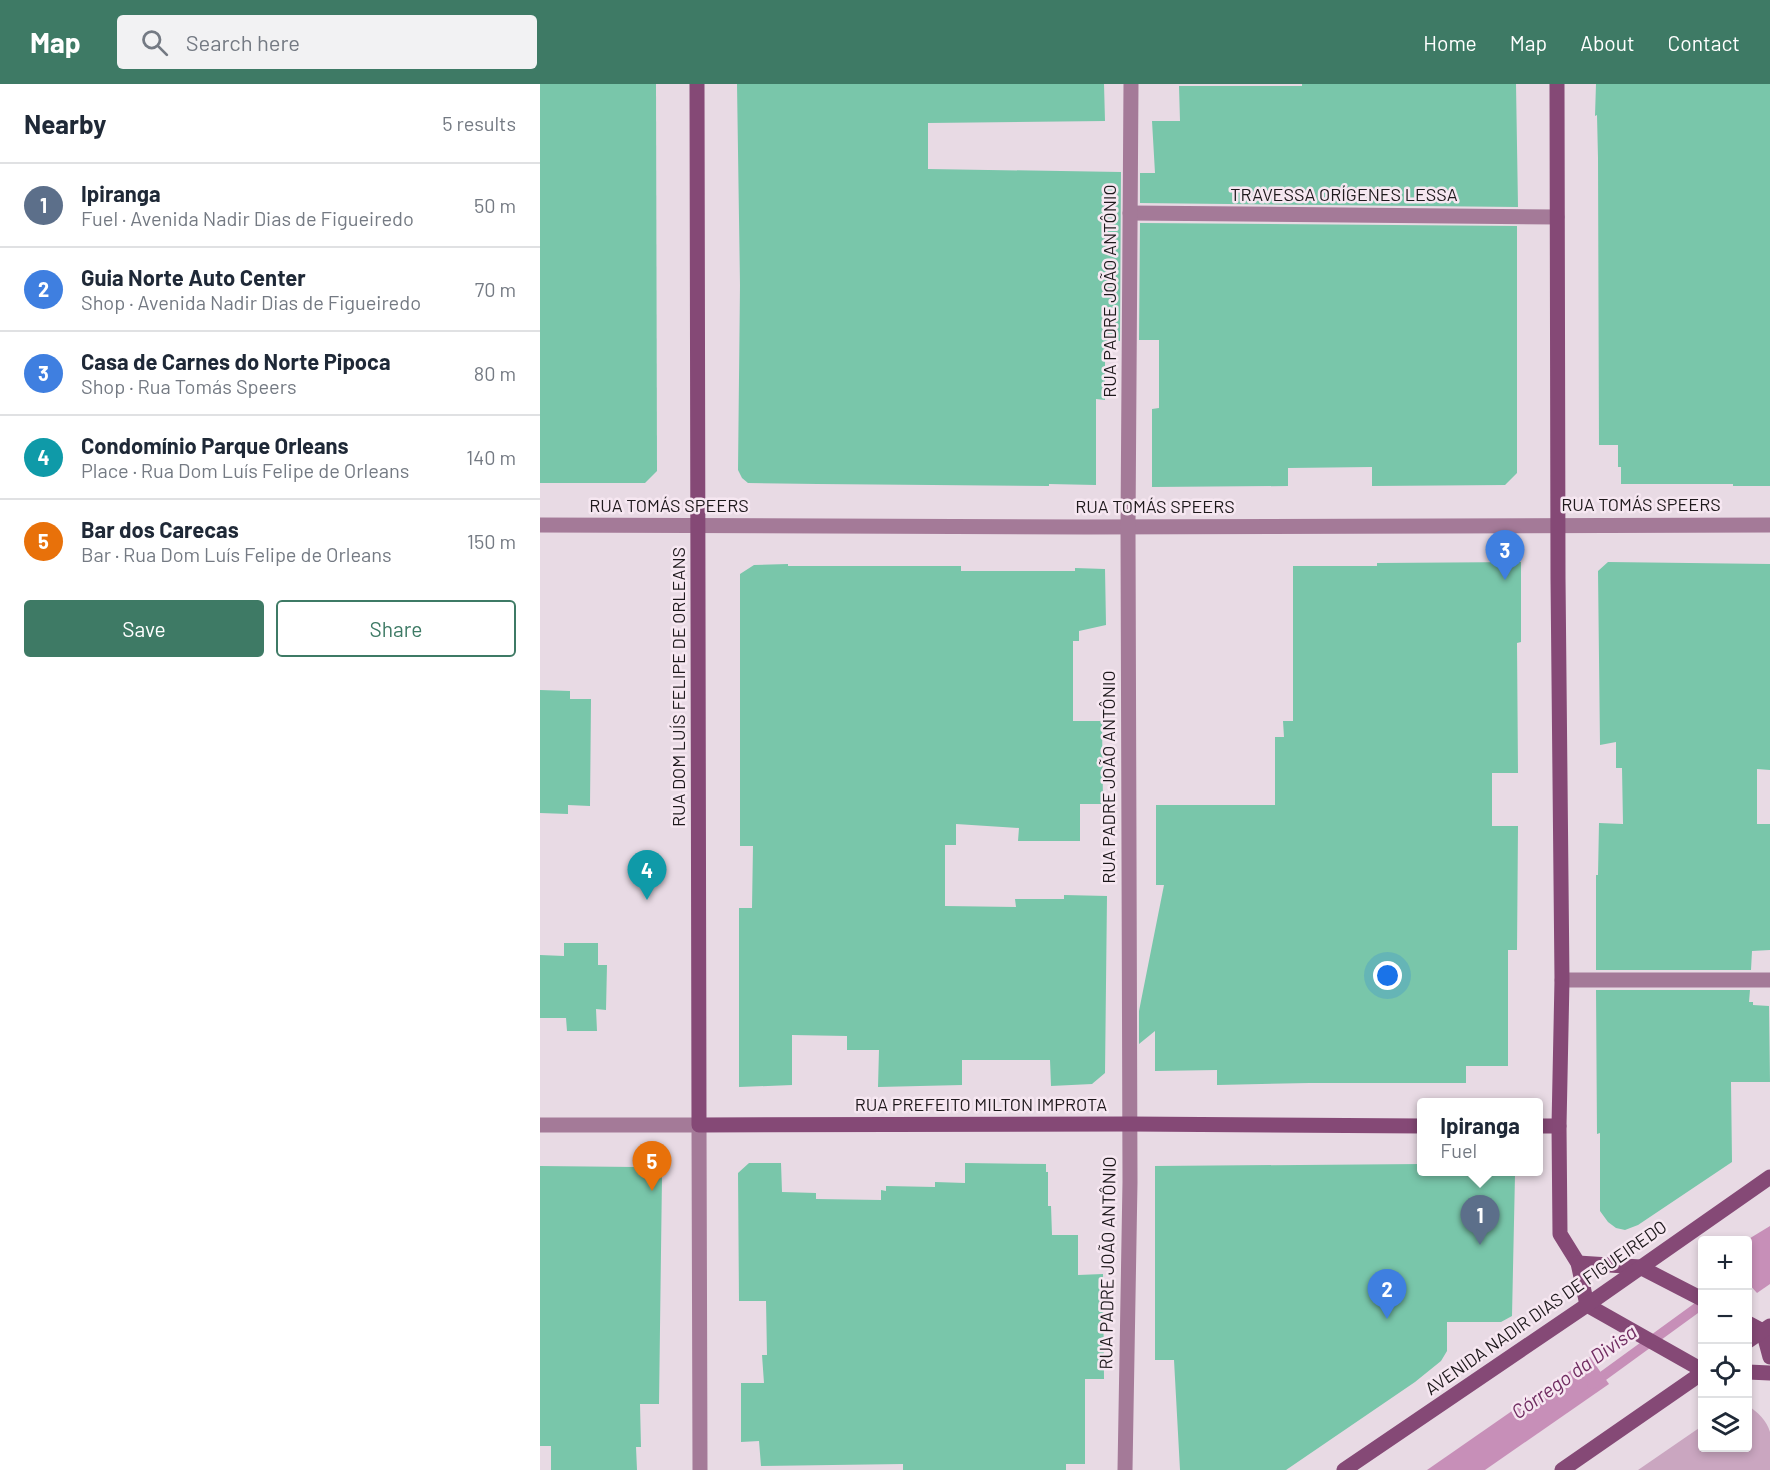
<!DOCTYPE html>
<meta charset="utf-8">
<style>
:root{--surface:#fff;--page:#f2f2f3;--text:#1f2937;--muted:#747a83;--line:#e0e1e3;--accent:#3e7a65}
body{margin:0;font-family:Barlow,sans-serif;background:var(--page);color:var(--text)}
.controls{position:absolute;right:18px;bottom:18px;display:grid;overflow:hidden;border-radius:6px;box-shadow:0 3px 9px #0003}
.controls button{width:54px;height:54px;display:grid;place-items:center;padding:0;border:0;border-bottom:2px solid var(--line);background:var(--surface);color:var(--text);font:30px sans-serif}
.you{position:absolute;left:848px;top:892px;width:21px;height:21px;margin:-15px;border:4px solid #fff;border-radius:50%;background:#1a73e8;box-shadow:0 0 0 9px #1a73e833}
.badge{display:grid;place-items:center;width:39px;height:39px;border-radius:50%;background:var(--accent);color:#fff;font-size:20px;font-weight:700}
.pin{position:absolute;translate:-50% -50px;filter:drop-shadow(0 2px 3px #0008)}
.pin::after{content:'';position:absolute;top:32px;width:21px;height:18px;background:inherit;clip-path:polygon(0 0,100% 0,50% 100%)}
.popup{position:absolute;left:877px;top:1014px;width:126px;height:78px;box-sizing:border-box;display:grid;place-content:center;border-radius:6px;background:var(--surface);filter:drop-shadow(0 2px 4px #0005);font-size:20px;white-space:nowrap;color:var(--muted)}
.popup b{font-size:22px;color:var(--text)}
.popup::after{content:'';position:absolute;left:50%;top:100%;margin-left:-12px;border:12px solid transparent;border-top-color:var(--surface)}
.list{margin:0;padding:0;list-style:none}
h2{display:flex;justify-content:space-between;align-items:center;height:78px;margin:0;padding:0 24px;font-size:26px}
h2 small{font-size:20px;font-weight:400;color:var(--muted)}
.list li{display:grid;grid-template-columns:39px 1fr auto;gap:18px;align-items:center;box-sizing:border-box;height:84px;padding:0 24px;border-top:2px solid var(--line)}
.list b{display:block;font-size:22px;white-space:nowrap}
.list p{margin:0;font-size:20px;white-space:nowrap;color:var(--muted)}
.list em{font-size:20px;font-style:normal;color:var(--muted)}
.actions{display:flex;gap:12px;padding:18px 24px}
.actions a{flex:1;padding:14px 0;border:2px solid var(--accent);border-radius:6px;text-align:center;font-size:21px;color:var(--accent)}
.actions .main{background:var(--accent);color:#fff}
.icon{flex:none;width:33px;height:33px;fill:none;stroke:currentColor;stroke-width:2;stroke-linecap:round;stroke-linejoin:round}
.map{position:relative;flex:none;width:1230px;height:1386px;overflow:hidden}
header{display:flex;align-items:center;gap:36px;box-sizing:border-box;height:84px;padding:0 30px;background:var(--accent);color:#fff}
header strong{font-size:28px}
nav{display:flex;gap:33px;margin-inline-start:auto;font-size:21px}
.search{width:420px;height:54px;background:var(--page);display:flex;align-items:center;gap:15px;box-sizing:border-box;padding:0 21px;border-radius:6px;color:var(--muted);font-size:22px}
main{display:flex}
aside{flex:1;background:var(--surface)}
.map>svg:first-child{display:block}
.green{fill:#caa6c0}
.water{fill:#c78fb8}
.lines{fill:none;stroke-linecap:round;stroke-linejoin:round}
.stream{stroke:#c78fb8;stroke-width:10}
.building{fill:#79c6aa}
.street{stroke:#a47a98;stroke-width:15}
.secondary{stroke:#854976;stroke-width:15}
.labels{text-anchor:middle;stroke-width:5;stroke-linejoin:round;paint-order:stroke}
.street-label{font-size:18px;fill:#1e191c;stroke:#f6e7f1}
.water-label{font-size:20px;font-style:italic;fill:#702c61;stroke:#f6e7f1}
</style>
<header>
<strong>Map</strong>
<div class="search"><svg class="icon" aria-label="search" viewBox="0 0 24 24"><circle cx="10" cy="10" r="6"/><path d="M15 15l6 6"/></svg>Search here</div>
<nav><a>Home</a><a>Map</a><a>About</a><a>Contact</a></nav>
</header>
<main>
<aside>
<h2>Nearby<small>5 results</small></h2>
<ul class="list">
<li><span class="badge" style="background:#5c6f8a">1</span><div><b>Ipiranga</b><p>Fuel · Avenida Nadir Dias de Figueiredo</p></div><em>50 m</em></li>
<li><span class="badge" style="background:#3f7fe0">2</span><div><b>Guia Norte Auto Center</b><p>Shop · Avenida Nadir Dias de Figueiredo</p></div><em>70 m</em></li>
<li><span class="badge" style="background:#3f7fe0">3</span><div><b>Casa de Carnes do Norte Pipoca</b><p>Shop · Rua Tomás Speers</p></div><em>80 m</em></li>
<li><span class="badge" style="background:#0f9aa8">4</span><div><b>Condomínio Parque Orleans</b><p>Place · Rua Dom Luís Felipe de Orleans</p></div><em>140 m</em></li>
<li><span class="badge" style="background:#e8710a">5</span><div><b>Bar dos Carecas</b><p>Bar · Rua Dom Luís Felipe de Orleans</p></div><em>150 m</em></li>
</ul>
<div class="actions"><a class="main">Save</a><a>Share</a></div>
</aside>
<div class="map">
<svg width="1230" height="1386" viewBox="0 0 1230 1386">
<rect width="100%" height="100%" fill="#e8dae4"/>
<path class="green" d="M1208,1322C1217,1327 1227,1337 1230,1348V1386H1098L1162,1342V1364H1208Z"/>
<g class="water">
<path d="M1230,1142V1200L1217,1209L1208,1199L1207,1156Z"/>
<path d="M1050,1273L1069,1300L945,1386H887Z"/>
</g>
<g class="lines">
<path class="stream" d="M1052,1300L1162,1220"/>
</g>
<g class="building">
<path d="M0,0H116L117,387L105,399H0Z"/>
<path d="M197,0H564L565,37L388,39V85L581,88L580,257H565V316L556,315V401L509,400V402L278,400L208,399L202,394L198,386L200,201Z"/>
<path d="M762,0H976L978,123L600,119V89H615L612,37H640L639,2H762Z"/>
<path d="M1056,0H1230V402H1193V400H1081V383H1078V361H1059L1058,74L1057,31L1055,32Z"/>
<path d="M600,139L977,142V389L965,401L832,402V383L748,384V402L612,403V325L619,324V256H599Z"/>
<path d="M981,478V558L977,559L978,689H952V742H978L977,866H968V982H926V999H769L677,1001V986L615,987V947L599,960V927L624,801H616V721H735V653H744L743,637H753V482H837V479Z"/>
<path d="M1068,478L1230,480V686L1217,685V740H1230V866L1212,867L1211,886H1056V791H1058L1059,739L1083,740L1082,684H1076V658L1060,661L1058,487Z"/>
<path d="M248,480V482H421V487H535V484L565,485L566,541L539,547V557H533V637H562L563,720H540V757H478L479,744L416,740V761H405V822L476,823L475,815H524V811L567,812L565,989L552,1000L511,1002L510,976H422V1001L338,1003L339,966H307V952L252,951V1001L199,1003V824H212L213,762H200V490L214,481Z"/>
<path d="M0,606L30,607V615H51L50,722L28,721V730L0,729Z"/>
<path d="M24,859H58V881H67L66,926L56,925L57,947H27L26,934H0V871L24,872Z"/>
<path d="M1056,906H1210L1209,918H1213V921L1229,922L1230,998H1191L1192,1078L1098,1141L1085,1146L1076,1144L1068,1138L1060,1127V1049L1057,1050Z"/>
<path d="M97,1068L122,1092L119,1320H100L101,1363H96L97,1386H11V1362H0V1082L95,1083Z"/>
<path d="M209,1079H241L242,1108L276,1109V1115L341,1116V1106L346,1107V1102L395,1103V1098L425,1099V1079L506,1080V1088H508V1122H511L512,1151H538V1191L563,1190L564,1295H545V1380H526V1386H363V1380L221,1382L219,1357L201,1358V1299H224L222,1271H227L226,1217H199L198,1089Z"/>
<path d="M882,1080V1088H907V1090L975,1091L972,1232L961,1238H907V1267L901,1277L875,1298L746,1386H640L634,1276H615V1082Z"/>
</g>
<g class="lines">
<g class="street">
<path d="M590,129L1017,133"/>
<path d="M0,441L546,443L1230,441"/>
<path d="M1022,896H1230"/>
<path d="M0,1041H159L160,1386"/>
<path d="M585,1386L590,1098L588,443L591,0"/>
</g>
<g class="secondary">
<path d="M157,0L159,1041L590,1040L882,1042"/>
<path d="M1017,0L1018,494L1022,896L1019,1042L1020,1150L1038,1179L1047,1221L1162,1286"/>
<path d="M998,1042H1019"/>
<path d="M1038,1179L1100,1183L1162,1215"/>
<path d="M1208,1239L1223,1247L1230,1273"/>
<path d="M1208,1257L1230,1242"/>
<path d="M1208,1288L1230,1289"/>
<path d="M804,1386L1047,1221L1230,1093"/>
<path d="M1022,1386L1162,1289"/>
</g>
</g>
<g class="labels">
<g class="street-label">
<text x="804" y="117">TRAVESSA ORÍGENES LESSA</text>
<text transform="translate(570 207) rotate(-90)" y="6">RUA PADRE JOÃO ANTÔNIO</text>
<text x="1101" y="427">RUA TOMÁS SPEERS</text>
<text x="129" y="428">RUA TOMÁS SPEERS</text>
<text x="615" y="429">RUA TOMÁS SPEERS</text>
<text transform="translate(139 603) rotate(-90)" y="6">RUA DOM LUÍS FELIPE DE ORLEANS</text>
<text transform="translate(569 693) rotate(-90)" y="6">RUA PADRE JOÃO ANTÔNIO</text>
<text x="441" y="1027">RUA PREFEITO MILTON IMPROTA</text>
<text transform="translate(568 1179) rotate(-89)" y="6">RUA PADRE JOÃO ANTÔNIO</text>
<text transform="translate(1006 1224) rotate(-35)" y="6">AVENIDA NADIR DIAS DE FIGUEIREDO</text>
</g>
<g class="water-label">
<text transform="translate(1034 1288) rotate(-35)" y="7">Córrego da Divisa</text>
</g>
</g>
</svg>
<div class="controls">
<button>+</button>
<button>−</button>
<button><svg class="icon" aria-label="locate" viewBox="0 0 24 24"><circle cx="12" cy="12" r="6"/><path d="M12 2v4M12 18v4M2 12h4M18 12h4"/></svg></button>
<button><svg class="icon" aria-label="layers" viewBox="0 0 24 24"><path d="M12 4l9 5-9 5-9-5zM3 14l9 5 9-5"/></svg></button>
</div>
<div class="you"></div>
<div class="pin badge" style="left:940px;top:1161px;background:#5c6f8a">1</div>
<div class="popup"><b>Ipiranga</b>Fuel</div>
<div class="pin badge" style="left:847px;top:1235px;background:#3f7fe0">2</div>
<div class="pin badge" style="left:965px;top:496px;background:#3f7fe0">3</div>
<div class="pin badge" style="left:107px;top:816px;background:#0f9aa8">4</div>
<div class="pin badge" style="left:112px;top:1107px;background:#e8710a">5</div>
</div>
</main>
